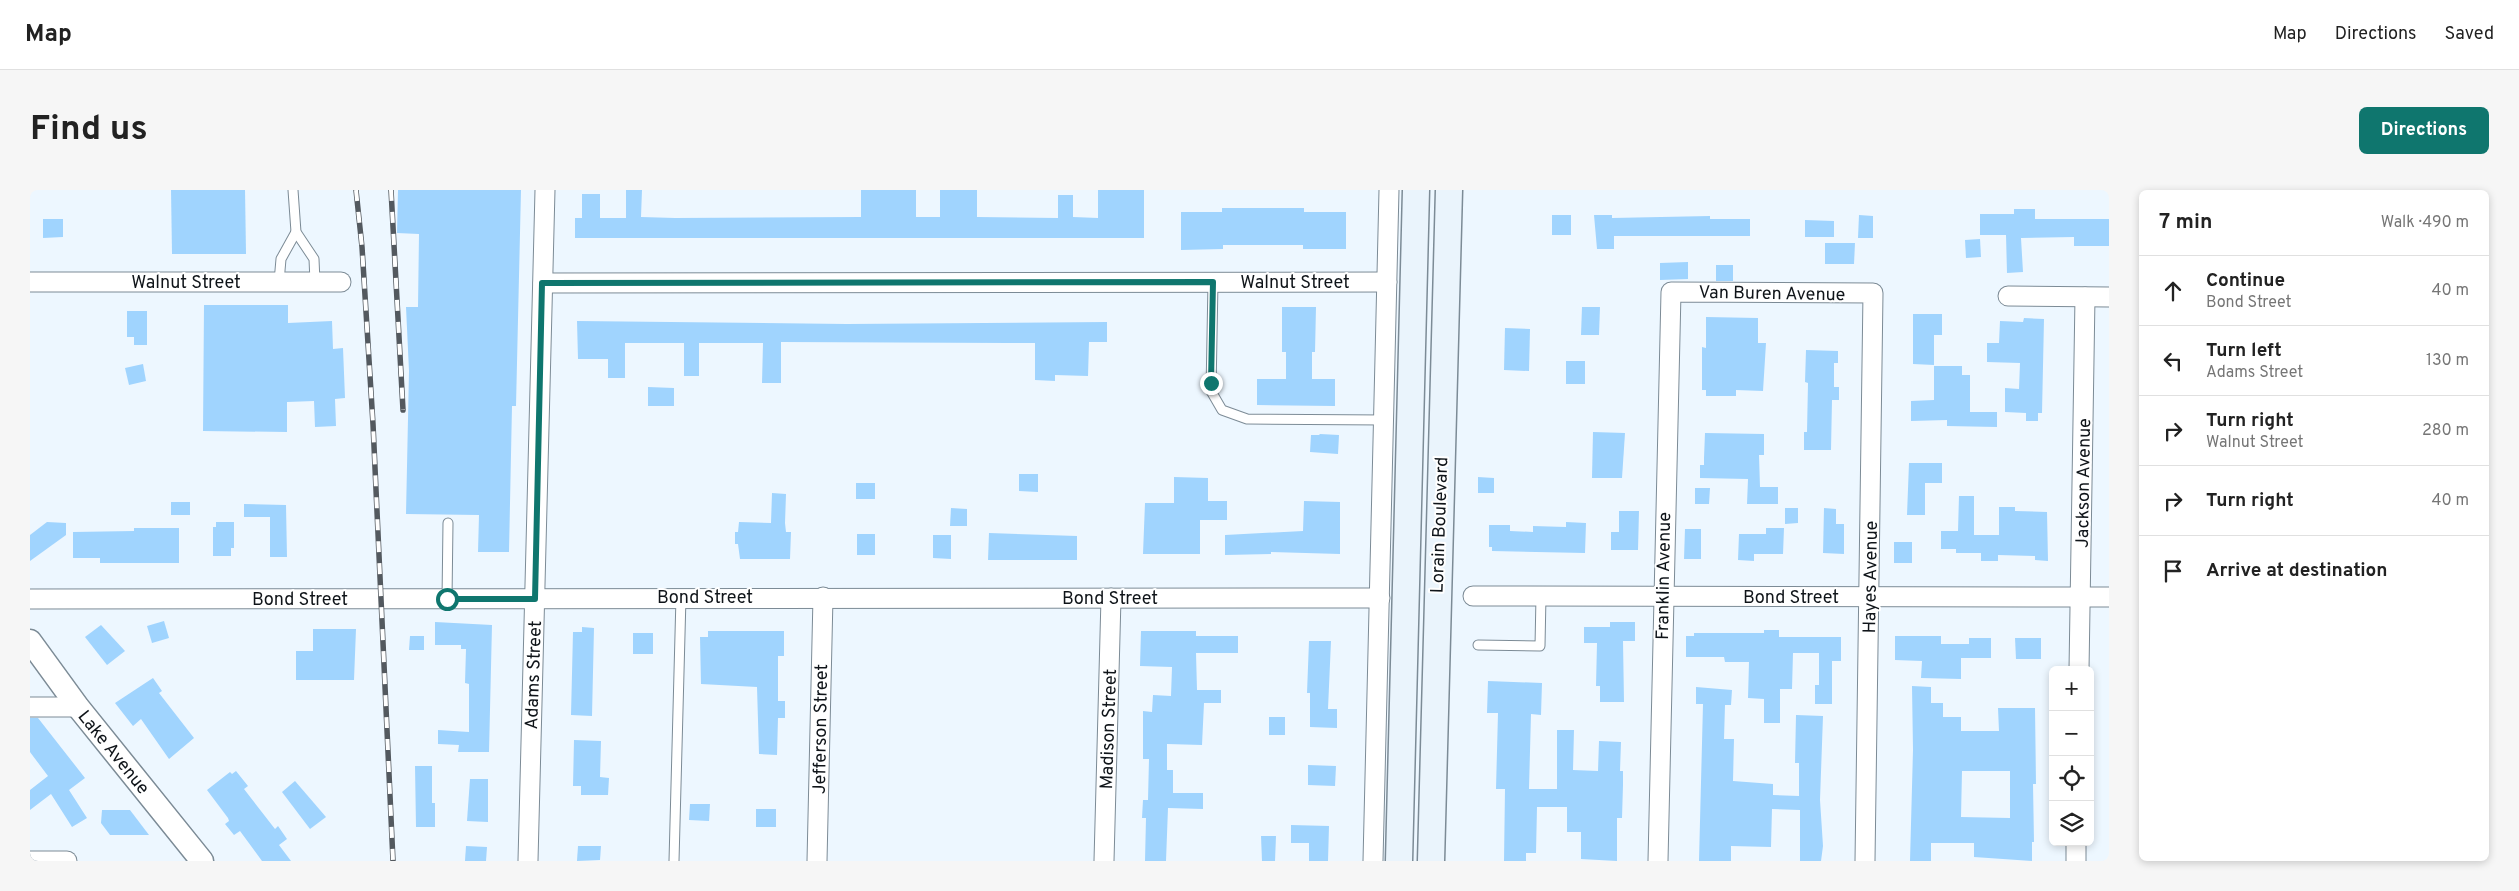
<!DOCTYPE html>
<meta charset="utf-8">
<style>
:root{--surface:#fff;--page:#f6f6f6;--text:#222;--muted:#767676;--line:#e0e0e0;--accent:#0f766e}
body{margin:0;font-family:Overpass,sans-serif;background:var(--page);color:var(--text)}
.controls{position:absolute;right:15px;bottom:15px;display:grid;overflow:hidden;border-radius:8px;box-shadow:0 2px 8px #0003}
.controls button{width:45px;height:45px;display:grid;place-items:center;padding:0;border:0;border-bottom:1px solid var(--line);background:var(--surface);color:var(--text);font:25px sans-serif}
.stop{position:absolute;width:15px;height:15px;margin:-11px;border:4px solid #0f766e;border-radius:50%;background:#fff}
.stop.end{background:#0f766e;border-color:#fff;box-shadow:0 1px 5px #0008}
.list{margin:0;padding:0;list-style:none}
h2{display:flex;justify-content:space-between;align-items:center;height:65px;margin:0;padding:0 20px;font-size:21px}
h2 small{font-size:16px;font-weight:400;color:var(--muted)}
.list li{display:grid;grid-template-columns:32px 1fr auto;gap:15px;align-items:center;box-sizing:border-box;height:70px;padding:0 20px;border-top:1px solid var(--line)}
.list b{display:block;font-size:19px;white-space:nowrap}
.list p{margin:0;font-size:16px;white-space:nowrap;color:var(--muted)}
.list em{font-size:16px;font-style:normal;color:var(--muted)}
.icon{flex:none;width:28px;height:28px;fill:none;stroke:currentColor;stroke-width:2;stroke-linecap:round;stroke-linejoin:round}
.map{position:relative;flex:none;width:2079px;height:671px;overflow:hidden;border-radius:8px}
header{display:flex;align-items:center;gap:30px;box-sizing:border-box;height:70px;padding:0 25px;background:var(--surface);border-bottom:1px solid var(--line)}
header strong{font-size:24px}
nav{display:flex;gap:28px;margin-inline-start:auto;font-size:18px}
.intro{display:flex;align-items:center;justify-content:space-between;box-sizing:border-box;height:120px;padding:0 30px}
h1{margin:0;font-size:35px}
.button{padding:12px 22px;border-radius:8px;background:var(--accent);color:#fff;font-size:18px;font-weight:700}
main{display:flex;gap:30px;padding:0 30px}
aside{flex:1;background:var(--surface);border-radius:8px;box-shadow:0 2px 8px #0003}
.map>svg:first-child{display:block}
.building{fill:#a0d4fe;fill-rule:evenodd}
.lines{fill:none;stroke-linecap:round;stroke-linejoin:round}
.service-casing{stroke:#7c8b96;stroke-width:11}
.minor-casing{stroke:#7c8b96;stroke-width:21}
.tertiary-casing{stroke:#7c8b96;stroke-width:25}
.secondary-casing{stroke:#7c8b96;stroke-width:29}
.service{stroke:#fff;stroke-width:9}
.minor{stroke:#fff;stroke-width:19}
.tertiary{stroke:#fff;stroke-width:22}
.secondary{stroke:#eaf4fc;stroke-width:26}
.rail-casing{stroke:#53595f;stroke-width:5.5}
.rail{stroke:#fff;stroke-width:4;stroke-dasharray:11;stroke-linecap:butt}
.route{stroke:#0f766e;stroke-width:6}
.labels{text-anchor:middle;stroke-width:4;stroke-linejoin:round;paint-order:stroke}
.street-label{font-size:18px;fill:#0f1419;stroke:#fff}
</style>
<header>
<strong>Map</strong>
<nav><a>Map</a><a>Directions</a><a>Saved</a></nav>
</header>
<div class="intro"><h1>Find us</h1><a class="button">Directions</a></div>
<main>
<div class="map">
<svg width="2079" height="671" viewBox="0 0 2079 671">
<rect width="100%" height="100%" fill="#edf7ff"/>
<g class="building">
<path d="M141,0H215L216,64H142Z"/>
<path d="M368,0H491L486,216H482L479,362H448L449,325L376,324L379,181L376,117H388L389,44L367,43Z"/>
<path d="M596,0H612L611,27L645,28L831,27V0H886V27H910V0H947V27L1028,28V5H1043V27L1068,28V0H1114V48H545V28H552V4H570V28H596Z"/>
<path d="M1192,18H1274V22H1316V59H1273V55H1193V59L1151,60V22H1192Z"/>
<path d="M1984,19H2005V29H2079V56H2044V47L1991,48L1993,82L1977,83L1976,45H1950V24H1984Z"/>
<rect x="1522" y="25" width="19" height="20"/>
<path d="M1564,25H1582V28L1680,26V29H1720V46H1584V59H1567Z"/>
<path d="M1829,25L1843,26V48H1828Z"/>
<path d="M13,29H33V47L13,48Z"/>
<path d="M1775,30L1804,31V47H1775Z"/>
<path d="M1950,49L1951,67L1936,68L1935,50Z"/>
<path d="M1795,53H1825L1824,74H1795Z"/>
<path d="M1658,72V89L1630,90V73Z"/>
<rect x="1686" y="75" width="17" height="16"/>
<path d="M174,115H258V133L302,131L303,159L313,158L315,208L305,209L306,236L285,237L284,211L257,212V242L173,241Z"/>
<path d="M1252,117H1286L1285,162H1282V189H1305V216L1227,215V189H1256V162H1252Z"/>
<path d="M1552,117H1570L1569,145H1551Z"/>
<path d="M97,121H117V155H104V147H97Z"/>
<path d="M1883,124H1912V145H1904V175L1883,174Z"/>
<path d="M1676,127L1728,128V153H1736L1733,201L1706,200V206H1676V200H1672V157L1676,158Z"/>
<path d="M1994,128L2014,129L2012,223H2008V231H1996V223L1975,222V198L1989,199L1990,173L1957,172V153H1969L1970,131L1993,132Z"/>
<path d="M547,131L817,134L1077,132V152H1059L1058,186L1025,185V191L1005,190V153H978L751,152V193H732L733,153H669V186H654V153H595V188H578V169H548Z"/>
<path d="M1475,138L1500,139L1499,181L1474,180Z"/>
<path d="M1776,160L1808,161V173H1804V197H1809V210H1802L1801,260H1774V242H1777L1778,193L1775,192Z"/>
<rect x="1536" y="171" width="19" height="23"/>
<path d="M113,174L116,191L99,195L95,178Z"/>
<path d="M1904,176H1932V185H1940V222H1967V237L1917,236V230L1881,231V211L1904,210Z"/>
<path d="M618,197L644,198V216H618Z"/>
<path d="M1563,242L1595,243L1592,288H1562Z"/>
<path d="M1675,243L1734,244V265H1729L1730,297H1748V314H1717L1718,289L1670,288V275H1674V268Z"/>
<path d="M1290,244L1309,245L1308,264L1280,262L1281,245H1289Z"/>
<path d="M1879,273H1912V293H1895V325H1877Z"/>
<path d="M989,284H1008V302L989,301Z"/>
<path d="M1144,287L1178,288V311H1197V330H1170V364H1113L1115,313H1144Z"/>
<path d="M1448,287L1464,288V303H1448Z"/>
<rect x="826" y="293" width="19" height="16"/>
<path d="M1665,298H1680L1679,314H1665Z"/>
<path d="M742,303L756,304L755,333L756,342H761L760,369H710L708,354H705V342H708L709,332L741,333Z"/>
<path d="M1929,306H1944V345H1969V317H1985V321L2017,322L2018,371L2005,370V366L1968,365V371H1951V363H1926V359H1911V341H1928Z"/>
<path d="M1274,311L1310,312V364L1241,362V364L1195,365V345L1273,341Z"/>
<rect x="141" y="312" width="19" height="13"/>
<path d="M214,314L256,315L257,367H240V327H214Z"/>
<path d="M921,318L937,319V336H920Z"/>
<path d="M1755,318H1768V333L1755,334Z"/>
<path d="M1794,318L1806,319V334H1814V364L1793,363Z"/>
<path d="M1589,321H1609L1608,360H1581V342H1589Z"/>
<path d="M17,332L36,333V345L0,371V345Z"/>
<path d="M186,332H204V358H201V366H183V337H186Z"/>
<path d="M1536,332L1556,333L1555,363L1462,361V357H1459V335H1480V341L1503,342V336L1536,337Z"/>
<path d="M104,338H149V373H70V368H43V342L104,341Z"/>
<path d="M1736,338H1754L1753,364H1724V371L1708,370L1709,344H1736Z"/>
<path d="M1655,339H1671V369H1654Z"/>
<path d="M959,343L1047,346V370H958Z"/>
<rect x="827" y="344" width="18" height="21"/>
<path d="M903,345H921V369L903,368Z"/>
<rect x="1864" y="352" width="18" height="21"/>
<path d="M134,431L139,448L122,453L117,436Z"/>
<path d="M405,432L462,435L459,562H428L429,555L408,554V540L439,542V494L435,493L436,459H431V455H405Z"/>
<path d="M1580,432H1605V451H1593L1594,512H1570V496H1566L1567,453H1554V437H1580Z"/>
<path d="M71,435L95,461L77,475L55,447Z"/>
<path d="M552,437L564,438L562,526L541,525L543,442H552Z"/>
<path d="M283,439H326L324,490H266V461H283Z"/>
<path d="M1734,440H1749V447H1811V471H1802V514H1785V495H1789V463H1763L1762,499H1750V533H1734V509L1718,508L1719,472H1695L1694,467H1656V446H1664V443H1734Z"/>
<path d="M678,441H754V466H748V511H755V528H748L747,565L729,564L727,497L671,494L670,447H678Z"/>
<path d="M1111,441H1166V446H1208V463H1166L1167,500H1191V513H1174L1172,555L1137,554V580H1143V603H1173V619L1138,618L1136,671H1115L1116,628H1112L1113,610H1118L1119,569H1113V521L1122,522L1123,505L1141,506L1142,477L1110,476Z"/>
<rect x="603" y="443" width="20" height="21"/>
<path d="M380,446H394V460H379Z"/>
<path d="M1865,446H1911V454H1939V448H1961V468H1931V489L1891,488L1892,471L1865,470Z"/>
<path d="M1985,448H2011V469H1986Z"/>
<path d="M1279,451H1301L1298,519H1307V538L1280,537V503H1277Z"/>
<path d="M123,488L132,501L129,503L164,548L139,569L111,529L103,536L85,513Z"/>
<path d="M1458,491L1512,493L1511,525L1501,524L1499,599H1527V540H1544L1543,580L1568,581L1569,551L1591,552L1590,581H1593V595L1592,628H1587V671L1551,669V642H1537V617H1507L1506,663H1496V671H1474L1475,599H1466L1468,523H1457Z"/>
<path d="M1882,496L1901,497V513H1913V527H1931V541H1969L1968,518H2005L2006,594H2003L2004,652H2002V671L1944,667V653H1901V671H1880L1883,560ZM1932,581H1980V628L1931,627Z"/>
<path d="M1666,497L1702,500L1701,515H1695L1694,549H1704L1703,591L1743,594V605L1769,606V573H1765L1766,525L1793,526L1790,610L1793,656L1791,671H1770V620L1742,619L1741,657L1701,656V671H1669L1673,514H1666Z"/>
<rect x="1239" y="527" width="16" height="18"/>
<path d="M0,528H8L55,588L39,600L57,628L42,637L21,604L0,620V600L18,586L0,562Z"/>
<path d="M544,550L571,551L570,587L579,588L578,605H551V596H543Z"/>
<path d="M1278,575L1306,576L1305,596L1278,595Z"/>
<path d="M385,576H402V613H405V637H386Z"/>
<path d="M206,581L218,596L214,599L245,639L248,636L257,649L249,655L261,671H232L210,641L204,645L195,634L199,631L198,628L177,600L200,582L202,584Z"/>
<path d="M440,589H458V632L437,631Z"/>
<path d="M265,591L296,627L280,639L252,602Z"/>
<path d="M660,614H680L679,631L659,630Z"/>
<rect x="726" y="619" width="20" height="18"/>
<path d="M72,620H100L119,645H80L71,633Z"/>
<path d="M1261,635L1299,636L1298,671H1279V653H1261Z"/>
<path d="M1231,646H1246L1245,671H1232Z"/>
<path d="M436,656L457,657L456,671H435Z"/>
<path d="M548,656H571L570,670L547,671Z"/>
</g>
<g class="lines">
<g class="service-casing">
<g id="service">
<path d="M263,0L266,42L284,69L285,92"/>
<path d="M249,92L251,69L266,42"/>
<path d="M1183,92L1181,201L1192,220L1217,229L1354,230"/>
<path d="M417,409L418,333"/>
<path d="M1448,455L1510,456L1511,406"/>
<path d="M644,671L651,407"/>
</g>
</g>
<g class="minor-casing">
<g id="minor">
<path d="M0,92H311"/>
<path d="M513,93L1357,92"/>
<path d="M1978,106L2079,107"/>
<path d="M1443,406L2079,407"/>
<path d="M0,409L1350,408"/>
<path d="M2049,480L2055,107"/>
<path d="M0,517H48"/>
<path d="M0,671H37"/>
<path d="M498,671L515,0"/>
<path d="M787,671L793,407"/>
<path d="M1074,671L1081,408"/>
<path d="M1343,671L1359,0"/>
<path d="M1628,671L1641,102L1843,103L1835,671"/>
<path d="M2046,671V652"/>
</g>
</g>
<g class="tertiary-casing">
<path id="tertiary" d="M0,451L48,517L172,671"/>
</g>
<g class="secondary-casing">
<g id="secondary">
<path d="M1369,671L1386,0"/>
<path d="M1401,671L1419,0"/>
</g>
</g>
<use href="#service" class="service"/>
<use href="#minor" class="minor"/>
<use href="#tertiary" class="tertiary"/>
<use href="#secondary" class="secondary"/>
<g class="rail-casing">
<g id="rail">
<path d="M326,0L332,57L343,234L363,671"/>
<path d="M361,0L373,220"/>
</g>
</g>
<use href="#rail" class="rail"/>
</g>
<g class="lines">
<path class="route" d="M417,409H505L512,93L1183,92L1181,193"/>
</g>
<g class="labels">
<g class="street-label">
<text x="156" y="98">Walnut Street</text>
<text x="1265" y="98">Walnut Street</text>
<text transform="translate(1742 103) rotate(1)" y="6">Van Buren Avenue</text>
<text transform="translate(2053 293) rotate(-89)" y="6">Jackson Avenue</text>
<text transform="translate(1409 335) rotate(-88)" y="6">Lorain Boulevard</text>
<text transform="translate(1633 386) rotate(-89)" y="6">Franklin Avenue</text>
<text transform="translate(1840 387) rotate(-89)" y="6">Hayes Avenue</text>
<text x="675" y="413">Bond Street</text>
<text x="1761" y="413">Bond Street</text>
<text x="1080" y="414">Bond Street</text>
<text x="270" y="415">Bond Street</text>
<text transform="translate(503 485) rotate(-88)" y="6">Adams Street</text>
<text transform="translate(790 539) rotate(-89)" y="6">Jefferson Street</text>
<text transform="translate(1078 539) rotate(-88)" y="6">Madison Street</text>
<text transform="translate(84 562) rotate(51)" y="6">Lake Avenue</text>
</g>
</g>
</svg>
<div class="controls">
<button>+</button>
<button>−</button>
<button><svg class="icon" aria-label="locate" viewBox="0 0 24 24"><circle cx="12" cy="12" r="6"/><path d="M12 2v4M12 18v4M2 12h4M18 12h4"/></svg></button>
<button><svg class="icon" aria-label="layers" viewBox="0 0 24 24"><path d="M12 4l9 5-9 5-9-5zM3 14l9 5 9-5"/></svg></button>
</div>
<div class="stop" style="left:417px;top:409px"></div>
<div class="stop end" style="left:1181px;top:193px"></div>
</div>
<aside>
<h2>7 min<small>Walk · 490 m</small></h2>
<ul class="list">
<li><svg class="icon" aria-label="ahead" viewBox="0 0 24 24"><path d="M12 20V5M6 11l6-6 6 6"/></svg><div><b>Continue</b><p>Bond Street</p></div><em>40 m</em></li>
<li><svg class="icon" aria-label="left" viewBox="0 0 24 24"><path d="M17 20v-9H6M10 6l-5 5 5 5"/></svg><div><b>Turn left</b><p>Adams Street</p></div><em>130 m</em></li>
<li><svg class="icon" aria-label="right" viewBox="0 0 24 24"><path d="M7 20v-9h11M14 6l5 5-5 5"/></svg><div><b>Turn right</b><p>Walnut Street</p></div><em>280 m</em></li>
<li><svg class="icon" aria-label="right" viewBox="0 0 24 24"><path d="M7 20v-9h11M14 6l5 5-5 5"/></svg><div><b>Turn right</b></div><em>40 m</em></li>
<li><svg class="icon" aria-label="arrive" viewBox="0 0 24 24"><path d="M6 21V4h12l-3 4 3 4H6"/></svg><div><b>Arrive at destination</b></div></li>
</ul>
</aside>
</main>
